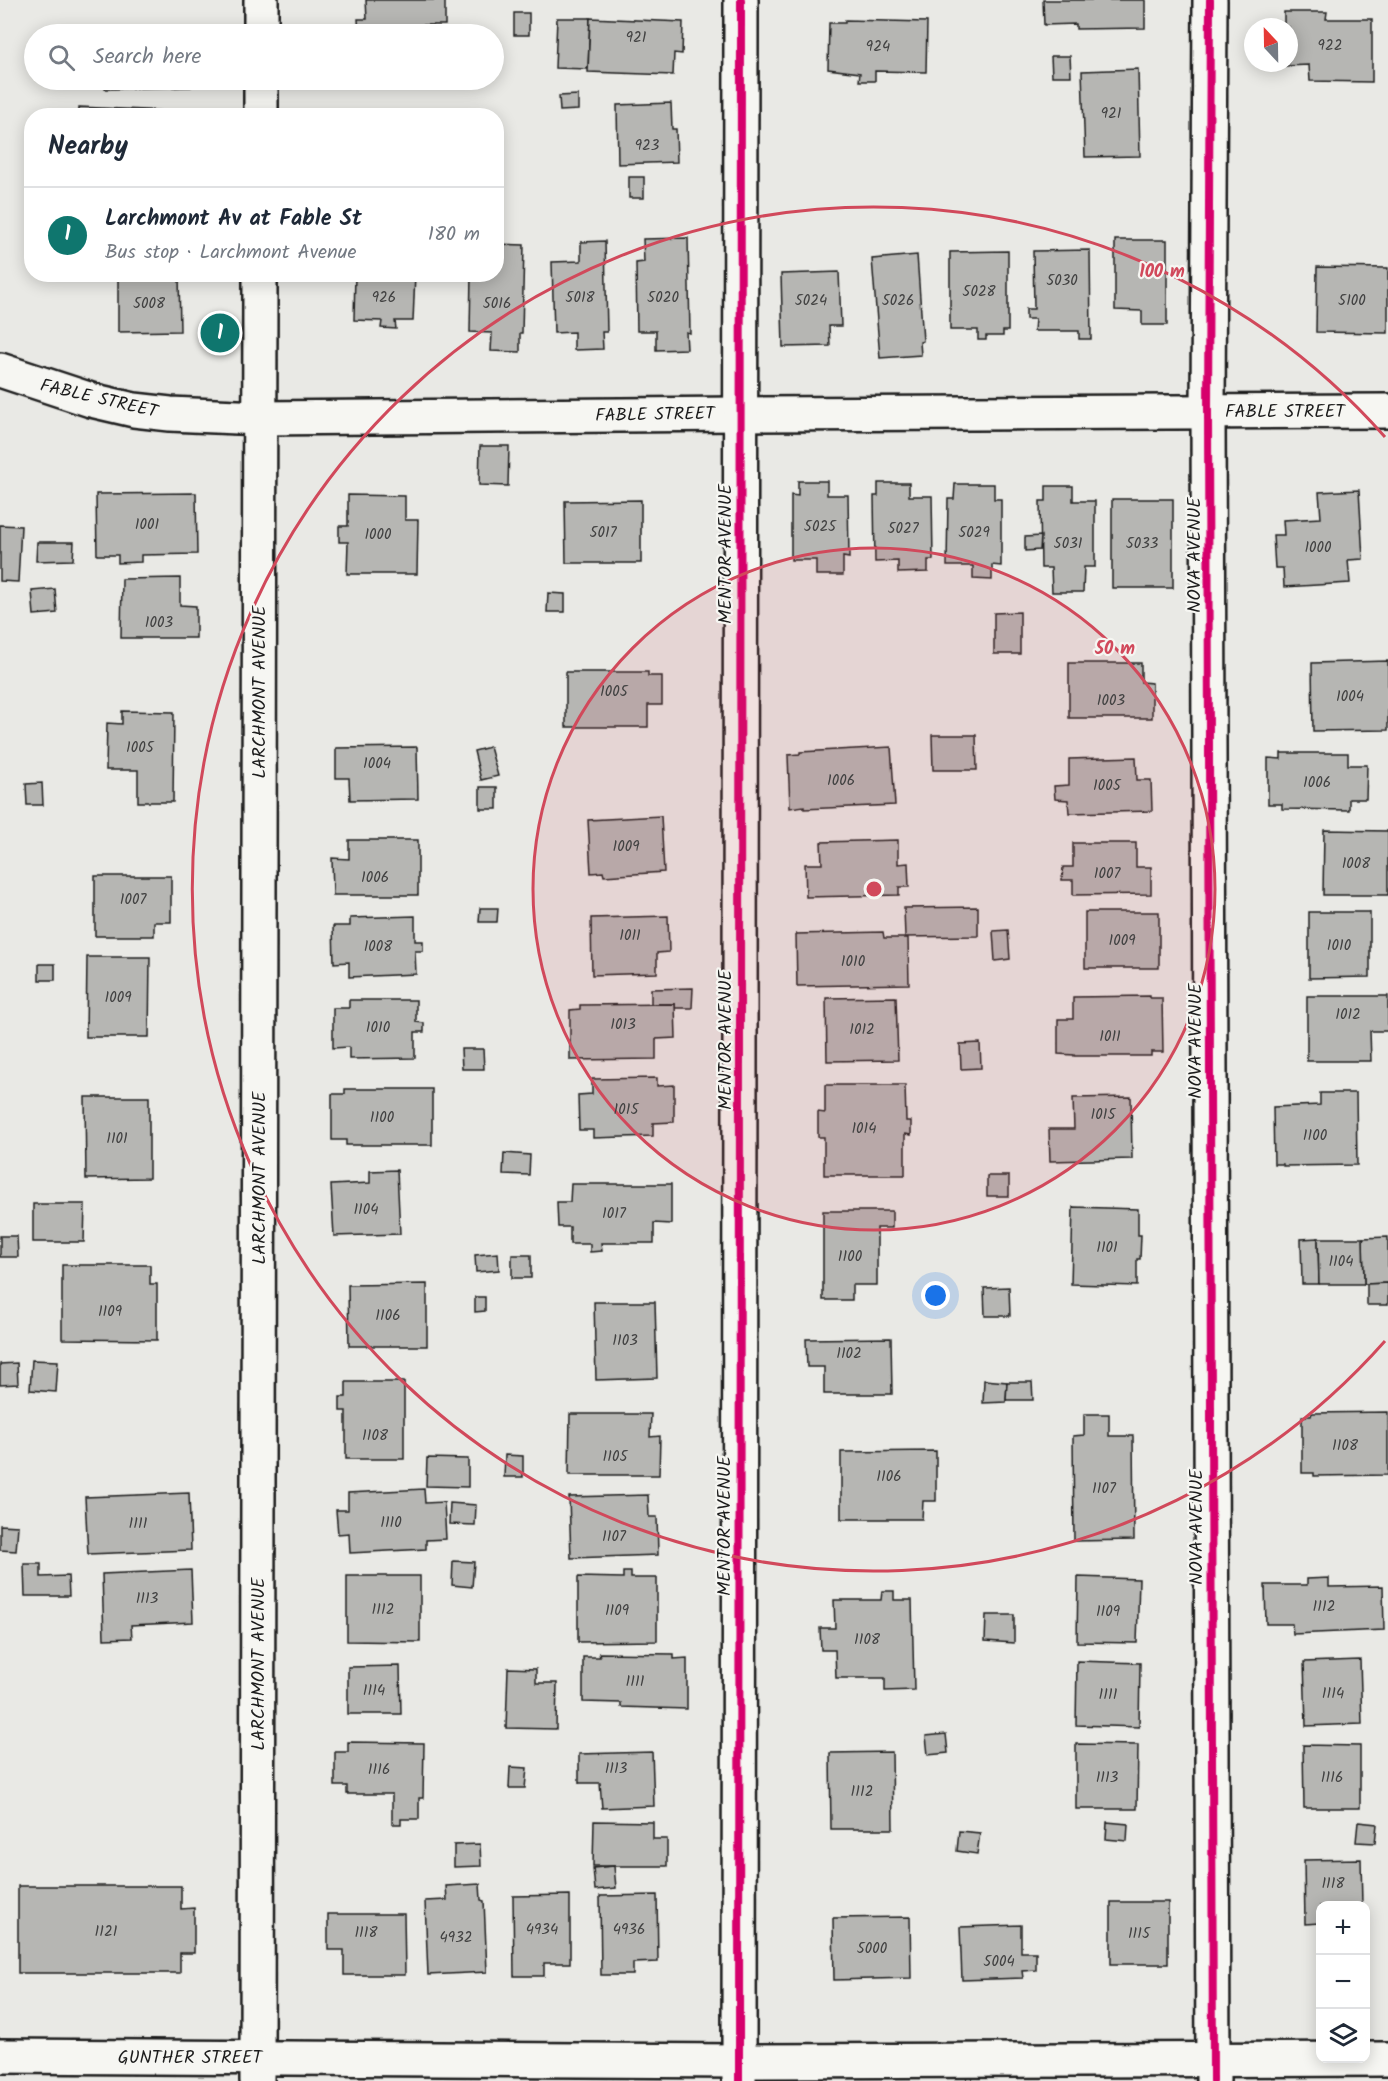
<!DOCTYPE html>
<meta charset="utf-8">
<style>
:root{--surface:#fff;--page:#f2f2f3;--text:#1f2937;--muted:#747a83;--line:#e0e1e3;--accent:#0f766e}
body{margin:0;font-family:Kalam,sans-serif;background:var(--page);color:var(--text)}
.controls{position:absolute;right:18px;bottom:18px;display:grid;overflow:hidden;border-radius:12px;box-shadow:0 3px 15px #0003}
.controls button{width:54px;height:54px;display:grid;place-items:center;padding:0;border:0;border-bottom:2px solid var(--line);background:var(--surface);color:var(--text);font:30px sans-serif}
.compass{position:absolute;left:1244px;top:18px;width:54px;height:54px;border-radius:50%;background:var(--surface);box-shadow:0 3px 15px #0003;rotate:338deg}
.you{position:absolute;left:936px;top:1296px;width:21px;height:21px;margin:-15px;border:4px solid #fff;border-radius:50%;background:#1a73e8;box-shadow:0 0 0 9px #1a73e833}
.badge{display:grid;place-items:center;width:39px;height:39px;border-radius:50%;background:var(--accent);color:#fff;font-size:20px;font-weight:700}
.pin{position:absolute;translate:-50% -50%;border:3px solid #fff;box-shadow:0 2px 6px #0006}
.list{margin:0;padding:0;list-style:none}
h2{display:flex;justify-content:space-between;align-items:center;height:78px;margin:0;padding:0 24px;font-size:26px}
h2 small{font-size:20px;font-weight:400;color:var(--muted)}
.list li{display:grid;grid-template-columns:39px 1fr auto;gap:18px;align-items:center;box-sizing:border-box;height:96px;padding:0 24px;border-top:2px solid var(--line)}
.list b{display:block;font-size:22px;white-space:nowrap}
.list p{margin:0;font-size:20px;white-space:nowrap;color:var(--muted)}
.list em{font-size:20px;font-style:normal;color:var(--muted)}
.icon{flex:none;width:33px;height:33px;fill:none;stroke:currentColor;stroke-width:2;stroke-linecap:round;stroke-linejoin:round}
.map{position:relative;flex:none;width:1388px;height:2081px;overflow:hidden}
.search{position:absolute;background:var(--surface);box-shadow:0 3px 15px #0003;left:24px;top:24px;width:480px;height:66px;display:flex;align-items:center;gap:15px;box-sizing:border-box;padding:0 21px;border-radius:33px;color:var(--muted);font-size:22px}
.panel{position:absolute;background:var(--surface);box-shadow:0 3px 15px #0003;left:24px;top:108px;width:480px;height:174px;border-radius:24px}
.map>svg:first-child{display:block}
.building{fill:#b6b6b3;stroke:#1c1c1c;stroke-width:1.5}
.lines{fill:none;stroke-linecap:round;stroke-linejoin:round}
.minor-casing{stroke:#1c1c1c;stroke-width:38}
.minor{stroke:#f6f6f2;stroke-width:33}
.cycleway-casing{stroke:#f6f6f2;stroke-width:11}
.cycleway{stroke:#d6006c;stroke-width:8}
.ring{fill:none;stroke:#d1495b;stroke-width:3}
.labels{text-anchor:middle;stroke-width:4.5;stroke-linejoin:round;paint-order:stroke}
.number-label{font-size:15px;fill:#424242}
.street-label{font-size:18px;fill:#1c1c1c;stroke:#f6f6f2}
.centre{fill:#d1495b;stroke:#f6f6f2;stroke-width:3}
.ring-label{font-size:18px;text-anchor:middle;font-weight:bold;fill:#d1495b;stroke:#f6f6f2;stroke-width:4.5;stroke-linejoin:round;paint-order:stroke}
</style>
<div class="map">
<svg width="1388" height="2081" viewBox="0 0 1388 2081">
<rect width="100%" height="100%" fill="#e9e9e5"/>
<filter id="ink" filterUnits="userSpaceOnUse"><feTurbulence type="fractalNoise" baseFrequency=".0167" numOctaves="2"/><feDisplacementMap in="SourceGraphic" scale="12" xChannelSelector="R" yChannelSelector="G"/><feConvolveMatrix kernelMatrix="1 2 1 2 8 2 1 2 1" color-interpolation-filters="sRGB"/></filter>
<g filter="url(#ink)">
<g class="building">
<path d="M366,0H445V25H423V34H359L358,19H367Z"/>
<path d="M1043,0H1145V28L1076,29V24L1044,25Z"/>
<path d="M1284,12H1327L1326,19H1372V82L1310,81L1309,65L1284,66V63H1289V27H1284Z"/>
<rect x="514" y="13" width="15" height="22"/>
<path d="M557,18H590L588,69L555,68Z"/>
<path d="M590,18L683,22L682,54L674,53L673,75L588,72Z"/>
<path d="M845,20L927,22L926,72L875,71V81H859L860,73L828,69L829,23H845Z"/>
<path d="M190,33V34H92Z"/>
<path d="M1051,56H1070L1071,76H1052Z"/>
<path d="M1138,69L1140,156L1085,157L1082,71Z"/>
<path d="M105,80H191V87L105,89Z"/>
<path d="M367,80H409V83L367,84Z"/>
<path d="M578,95V110L560,111L559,96Z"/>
<path d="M671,103L672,129H676L677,162L618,164L617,105Z"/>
<path d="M79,107L167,111V116H79Z"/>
<rect x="629" y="177" width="15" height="21"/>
<path d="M688,238L690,333L686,332L687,349L656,350V331H637L636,263L644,262L643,239Z"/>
<path d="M1115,240H1167V325H1142V311L1115,310Z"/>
<path d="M605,241L607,332H602L603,349L574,350V332L554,333L552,262L581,261V242Z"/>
<path d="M496,244L524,245L522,333H520V352L491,351L492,333L470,332L471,274H496Z"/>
<path d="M1090,250L1091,339H1079V331H1034L1035,319H1026V309H1034L1033,251Z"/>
<path d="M1008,251V331H1003V336H986V340H978V330H950V252Z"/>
<path d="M917,255L923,341L920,342L921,355L880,358L872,259Z"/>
<path d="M1317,267L1388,268V333L1316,332Z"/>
<path d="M839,272L841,326H829L830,346L783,347L781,274Z"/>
<path d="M118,274H179L180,331L118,332Z"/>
<path d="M355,274H415L413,321H395L396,329L381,328L382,321L354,320Z"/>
<path d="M480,446H509L508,486L479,485Z"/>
<path d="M798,481H827V495H848L849,558L843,557V575H816V560H791V495L798,496Z"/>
<path d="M878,483H909V496H932L933,560H928V572L898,573V561L875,562L874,496H878Z"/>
<path d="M955,484H994V499H1001V566L992,565V580L973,579V566H947L948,499H954Z"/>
<path d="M1046,486H1073V501H1095V567H1084L1083,592H1052L1051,568H1041L1040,501H1046Z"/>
<path d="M1359,490L1363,559L1348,560L1350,583L1284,587L1283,568H1275L1273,535H1284L1283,520L1321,518L1319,492Z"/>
<path d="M196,493L197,554L141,555V562L118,563V555H97L96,494Z"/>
<path d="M348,495L405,496V520H418L417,574H347L348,542H339V526H348Z"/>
<rect x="1112" y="499" width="61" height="89"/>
<path d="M641,500V563H566L565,501Z"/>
<path d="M0,525L21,526L18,582L0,581Z"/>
<path d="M1041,536L1040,550L1025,551V537Z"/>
<path d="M37,542H74L73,560L36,561Z"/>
<path d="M180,578V605L196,606V638H121L122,579Z"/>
<path d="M55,589L57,613L34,615L32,591Z"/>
<path d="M548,593L565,594V612H547Z"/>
<path d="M1020,612V654H994V613Z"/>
<path d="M1388,661V730L1313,731L1312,663Z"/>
<path d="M1069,663H1141V682L1152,683V718H1069Z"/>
<path d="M566,672H648V676H662V705H648V727H566Z"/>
<path d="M122,711L174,712L173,802H138V770H106L107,723L122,724Z"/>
<path d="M932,735H976L977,770H933Z"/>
<path d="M417,747L418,799L350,800L349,778H336V748Z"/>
<path d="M490,747L498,776L481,780L474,751Z"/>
<path d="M891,747L895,805L804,809V806L790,808L788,755L800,754V752Z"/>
<path d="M1281,753H1348V765H1367L1366,799H1349V810L1282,809V804H1268V758L1281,759Z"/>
<path d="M1136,757L1137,780H1151L1152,811L1069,813L1068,800L1055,799L1054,786L1069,785V759Z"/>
<path d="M42,783L43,805H27L26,784Z"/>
<rect x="480" y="787" width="17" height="22"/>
<path d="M661,816L664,872L604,876L603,872L591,873L588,820Z"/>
<path d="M1324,830L1388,831V895H1323Z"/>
<path d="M349,840H418V895H333L332,858L349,859Z"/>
<path d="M898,840V864L908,863L909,887H899V895L806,897L805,864H822L821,842Z"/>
<path d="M1073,843H1136V867H1151V894L1073,895V880H1062L1063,867H1073Z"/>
<path d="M95,876H171V922H154V936H95Z"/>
<path d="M978,907V936L905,937L904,908Z"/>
<path d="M480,908H498L497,922H479Z"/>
<rect x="1085" y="912" width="74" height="56"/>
<path d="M1309,912H1370V977L1309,978Z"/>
<path d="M415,916V941H423V951H415L416,974L349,977V962L334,963L333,926H350V918Z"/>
<path d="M668,916L669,952L657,953V973L592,975L591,918Z"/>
<path d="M1008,930L1010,959L995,961L993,931Z"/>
<path d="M883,932L884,938H908L909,984L797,986L796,934Z"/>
<path d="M87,957H150L149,1037H86Z"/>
<rect x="39" y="964" width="16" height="16"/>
<path d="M693,988L692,1008H675V1004H651V989Z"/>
<path d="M1150,996V998H1162L1163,1052H1151V1056H1074V1055L1058,1054V1019H1073V997Z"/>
<path d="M1307,996H1388V1031H1370L1371,1061H1307Z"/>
<path d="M896,997L898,1060L827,1061L826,998Z"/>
<path d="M349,1000H416V1022L424,1023V1032H415V1058L349,1059V1047L333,1048V1008H349Z"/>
<path d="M675,1004L676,1038L656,1039V1059L570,1060V1010L580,1009V1005Z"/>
<path d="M980,1043L981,1068L961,1069L960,1044Z"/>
<path d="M461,1049H483L484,1069H462Z"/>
<path d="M657,1078V1086L674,1085V1122L653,1123V1136L593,1138V1130H579L578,1095L592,1094V1079Z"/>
<path d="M825,1085H905L906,1121H911V1135L905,1134V1175H824V1137H818V1112L825,1113Z"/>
<path d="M345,1089H432V1145H346V1140H332V1094H345Z"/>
<path d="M1320,1093H1356L1357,1165L1283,1166V1164H1274L1273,1107L1320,1105Z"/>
<path d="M85,1097H149V1178L86,1179Z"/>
<path d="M1131,1097L1132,1159L1050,1161L1049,1129H1074L1073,1098Z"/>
<path d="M504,1153L530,1155L529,1175L503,1174Z"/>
<path d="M397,1170L400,1234L334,1236L331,1185L370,1183V1171Z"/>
<rect x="987" y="1176" width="22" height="20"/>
<path d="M571,1184H671V1224L654,1223V1243H601L602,1251L590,1252V1244H570V1227H558L557,1202H570Z"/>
<path d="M33,1204H85L84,1242H33Z"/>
<path d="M1073,1207L1138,1209V1235H1141L1140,1259H1137V1286L1071,1284Z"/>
<path d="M823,1211H892V1228H877V1285H852V1300H823Z"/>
<path d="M0,1236H17L18,1257H0Z"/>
<path d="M1388,1237V1283L1364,1284L1363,1238Z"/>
<path d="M1318,1238L1319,1284H1302L1301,1239Z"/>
<path d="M1318,1238H1363L1364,1284H1319Z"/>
<path d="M498,1253L499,1270L476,1272L475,1255Z"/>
<rect x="512" y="1255" width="19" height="23"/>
<path d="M62,1265H150V1284H157V1340L62,1339Z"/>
<path d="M1388,1283V1305H1367V1284Z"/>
<path d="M427,1284V1346H349L348,1285Z"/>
<path d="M1009,1287L1010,1316H985L984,1288Z"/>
<path d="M475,1297H485V1311L475,1312Z"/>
<path d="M594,1302H655L657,1378L596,1380Z"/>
<path d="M891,1338L892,1394H824V1367H807L806,1339Z"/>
<path d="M32,1360L58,1361L56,1392L30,1390Z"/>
<path d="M17,1363L18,1384L0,1385V1364Z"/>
<path d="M984,1380L1007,1382L1006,1402L983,1403Z"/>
<path d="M346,1382H404V1459H346V1411H340V1397H346Z"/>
<path d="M1007,1382H1032L1033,1400H1006Z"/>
<path d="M1388,1412V1475L1314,1476V1473H1302V1416H1311L1312,1413Z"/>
<path d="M570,1414H651L650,1437L660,1436L659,1475H569Z"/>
<path d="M1084,1414H1109V1436H1133L1134,1540L1074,1541L1073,1436L1084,1435Z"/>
<path d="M936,1451V1501H923L922,1519H841V1452Z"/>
<path d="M505,1455L523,1456V1477H504Z"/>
<path d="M427,1458L468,1459V1487L426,1486Z"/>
<path d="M424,1489L425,1503L444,1502L446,1539L426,1540V1549L350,1553L349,1533L338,1534L336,1510H348V1493Z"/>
<path d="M189,1493L191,1550L88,1554L85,1497Z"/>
<path d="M648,1495L649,1517H657L658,1555L571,1558L569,1497Z"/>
<path d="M450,1503L476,1505L475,1525L449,1524Z"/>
<path d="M0,1525L18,1526L16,1551L0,1550Z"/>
<path d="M453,1561L474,1562L472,1587L452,1585Z"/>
<path d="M24,1564H41V1577L68,1576L69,1596H25Z"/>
<path d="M191,1570L193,1622L131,1625L132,1638L104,1639L102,1574Z"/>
<path d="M623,1572H631V1578H657V1641L578,1642V1577L623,1578Z"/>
<path d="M347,1576H420V1642L347,1641Z"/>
<path d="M1078,1577L1139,1579L1137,1643L1077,1642Z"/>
<path d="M1329,1578V1587L1383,1586L1384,1630L1293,1634L1292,1624H1266L1265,1585H1307V1579Z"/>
<path d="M882,1591H894V1600H912L914,1690L885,1691V1678H836L835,1650H821L820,1628H835L834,1600H881Z"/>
<path d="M986,1615H1014V1643L985,1641Z"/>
<path d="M599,1653L674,1654V1659L687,1658V1709L621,1707V1703L583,1702V1657H600Z"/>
<path d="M1360,1660L1362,1724L1306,1726L1304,1662Z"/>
<path d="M1077,1661L1140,1663L1139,1727L1076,1725Z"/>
<path d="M400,1666L401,1714H348V1667Z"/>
<path d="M508,1668L536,1669V1683H557L556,1729L506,1728Z"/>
<path d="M946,1734L948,1753L928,1755L926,1736Z"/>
<path d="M348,1742L424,1743L423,1798H419V1819H401V1824H392V1794H347V1786H335V1752H348Z"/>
<path d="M1076,1744L1138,1745L1137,1809H1076Z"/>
<path d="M1303,1745L1360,1746V1808H1304Z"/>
<path d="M652,1752L654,1806L602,1808L600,1783H579V1754Z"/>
<path d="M892,1752L893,1829H831L830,1753Z"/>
<path d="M510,1767L527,1768L525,1788H509Z"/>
<path d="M594,1821L653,1822V1839H667V1866H593Z"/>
<path d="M1107,1822L1128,1824L1127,1841L1106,1839Z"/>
<path d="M1358,1822L1377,1824L1375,1843L1356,1842Z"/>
<path d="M959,1831L980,1833L977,1854L957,1851Z"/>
<path d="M480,1844L481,1866L454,1867V1845Z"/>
<path d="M1361,1859L1362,1906H1320V1923L1305,1924L1304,1860Z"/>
<path d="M614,1866L616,1888L595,1890L593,1868Z"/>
<path d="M480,1884L481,1900L484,1901L487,1972L428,1975L425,1901L447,1900L446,1886Z"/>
<path d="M18,1886H181V1909L194,1908V1953H180V1973H18Z"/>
<path d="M570,1895V1963H544V1976H514L513,1896Z"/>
<path d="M657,1895L658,1962L633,1963V1975H601L600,1896Z"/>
<rect x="1111" y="1902" width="57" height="62"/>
<path d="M328,1914H404L405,1975H344V1950H328Z"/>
<path d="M910,1917L911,1978L834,1980L833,1918Z"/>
<path d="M1021,1925V1952H1036V1970L1022,1971L1023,1978L962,1980L960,1927Z"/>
</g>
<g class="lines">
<g class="minor-casing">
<g id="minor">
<path d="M1210,0L1208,411L1213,2081"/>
<path d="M261,34V0"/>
<path d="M261,116V80"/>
<path d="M0,370L91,400L134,410L170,414L260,418L740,414L1388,411"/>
<path d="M0,2056L739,2061L1388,2059"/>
<path d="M257,2081L260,274"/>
<path d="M739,2081L741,0"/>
</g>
</g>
<use href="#minor" class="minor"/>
<g class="cycleway-casing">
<g id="cycleway">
<path d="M1210,0L1208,411L1213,2081"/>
<path d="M739,2081L741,0"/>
</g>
</g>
<use href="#cycleway" class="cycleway"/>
</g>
</g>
<circle cx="874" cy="889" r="341" fill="#d1495b" fill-opacity=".12"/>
<g class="ring">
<circle cx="874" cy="889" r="341"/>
<path d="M1385 1341A682 682 0 1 1 1385 437"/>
</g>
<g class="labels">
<g class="number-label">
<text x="636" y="42">921</text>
<text x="1330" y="50">922</text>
<text x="878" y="51">924</text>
<text x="1111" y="118">921</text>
<text x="647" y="150">923</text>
<text x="1062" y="285">5030</text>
<text x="979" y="296">5028</text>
<text x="384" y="302">926</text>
<text x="580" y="302">5018</text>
<text x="663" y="302">5020</text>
<text x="811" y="305">5024</text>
<text x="898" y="305">5026</text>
<text x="1352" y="305">5100</text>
<text x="149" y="308">5008</text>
<text x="497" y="308">5016</text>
<text x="147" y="529">1001</text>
<text x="820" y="531">5025</text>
<text x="903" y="533">5027</text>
<text x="603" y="537">5017</text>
<text x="974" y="537">5029</text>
<text x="378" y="539">1000</text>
<text x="1068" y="548">5031</text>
<text x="1142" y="548">5033</text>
<text x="1318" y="552">1000</text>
<text x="159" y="627">1003</text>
<text x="614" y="696">1005</text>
<text x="1350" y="701">1004</text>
<text x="1111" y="705">1003</text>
<text x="140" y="752">1005</text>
<text x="377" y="768">1004</text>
<text x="841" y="785">1006</text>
<text x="1317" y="787">1006</text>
<text x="1107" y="790">1005</text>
<text x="626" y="851">1009</text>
<text x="1356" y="868">1008</text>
<text x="1107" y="878">1007</text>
<text x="375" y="882">1006</text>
<text x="133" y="904">1007</text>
<text x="630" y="940">1011</text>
<text x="1122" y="945">1009</text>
<text x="1339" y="950">1010</text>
<text x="378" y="951">1008</text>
<text x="853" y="966">1010</text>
<text x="118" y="1002">1009</text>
<text x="1348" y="1019">1012</text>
<text x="623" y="1029">1013</text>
<text x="378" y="1032">1010</text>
<text x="862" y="1034">1012</text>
<text x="1110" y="1041">1011</text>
<text x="626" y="1114">1015</text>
<text x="1103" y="1119">1015</text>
<text x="382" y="1122">1100</text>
<text x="864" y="1133">1014</text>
<text x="1315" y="1140">1100</text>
<text x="117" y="1143">1101</text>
<text x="366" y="1214">1104</text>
<text x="614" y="1218">1017</text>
<text x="1107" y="1252">1101</text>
<text x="850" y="1261">1100</text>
<text x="1341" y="1266">1104</text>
<text x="110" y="1316">1109</text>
<text x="388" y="1320">1106</text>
<text x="625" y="1345">1103</text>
<text x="849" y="1358">1102</text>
<text x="375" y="1440">1108</text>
<text x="1345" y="1450">1108</text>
<text x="615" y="1461">1105</text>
<text x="889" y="1481">1106</text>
<text x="1104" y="1493">1107</text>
<text x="391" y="1527">1110</text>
<text x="138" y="1528">1111</text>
<text x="614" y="1541">1107</text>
<text x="147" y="1603">1113</text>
<text x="1324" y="1611">1112</text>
<text x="383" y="1614">1112</text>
<text x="617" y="1615">1109</text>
<text x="1108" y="1616">1109</text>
<text x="867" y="1644">1108</text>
<text x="635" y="1686">1111</text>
<text x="374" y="1695">1114</text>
<text x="1333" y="1698">1114</text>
<text x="1108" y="1699">1111</text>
<text x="616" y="1773">1113</text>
<text x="379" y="1774">1116</text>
<text x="1107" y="1782">1113</text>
<text x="1332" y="1782">1116</text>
<text x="862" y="1796">1112</text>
<text x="1333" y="1888">1118</text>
<text x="542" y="1934">4934</text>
<text x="629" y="1934">4936</text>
<text x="106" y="1936">1121</text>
<text x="366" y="1937">1118</text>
<text x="1139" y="1938">1115</text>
<text x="456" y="1942">4932</text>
<text x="872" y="1953">5000</text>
<text x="999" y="1966">5004</text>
</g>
<g class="street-label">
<text transform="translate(99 398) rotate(13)" y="6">FABLE STREET</text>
<text x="1285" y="417">FABLE STREET</text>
<text transform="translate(655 414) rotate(-1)" y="6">FABLE STREET</text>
<text transform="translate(725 554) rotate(-90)" y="6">MENTOR AVENUE</text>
<text transform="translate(1194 555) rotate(-90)" y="6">NOVA AVENUE</text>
<text transform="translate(259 692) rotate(-90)" y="6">LARCHMONT AVENUE</text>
<text transform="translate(725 1040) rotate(-90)" y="6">MENTOR AVENUE</text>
<text transform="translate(1195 1041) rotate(-90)" y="6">NOVA AVENUE</text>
<text transform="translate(259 1178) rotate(-90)" y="6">LARCHMONT AVENUE</text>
<text transform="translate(724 1526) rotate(-90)" y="6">MENTOR AVENUE</text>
<text transform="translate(1196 1527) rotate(-90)" y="6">NOVA AVENUE</text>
<text transform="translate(258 1664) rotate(-90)" y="6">LARCHMONT AVENUE</text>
<text x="190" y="2063">GUNTHER STREET</text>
</g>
</g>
<circle cx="874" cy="889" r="9" class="centre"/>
<g class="ring-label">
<text x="1162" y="277">100 m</text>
<text x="1115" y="654">50 m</text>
</g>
</svg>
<div class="controls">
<button>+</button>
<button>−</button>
<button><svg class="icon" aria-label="layers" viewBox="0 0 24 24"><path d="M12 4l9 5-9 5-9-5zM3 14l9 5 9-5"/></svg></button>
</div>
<svg class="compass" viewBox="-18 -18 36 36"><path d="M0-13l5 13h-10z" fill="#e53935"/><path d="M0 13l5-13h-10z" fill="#747a83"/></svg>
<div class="you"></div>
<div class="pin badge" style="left:220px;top:333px">1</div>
<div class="search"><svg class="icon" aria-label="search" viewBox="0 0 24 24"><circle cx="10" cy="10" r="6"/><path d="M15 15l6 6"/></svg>Search here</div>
<section class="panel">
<h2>Nearby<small></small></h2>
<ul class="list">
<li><span class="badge">1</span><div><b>Larchmont Av at Fable St</b><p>Bus stop · Larchmont Avenue</p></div><em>180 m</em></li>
</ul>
</section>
</div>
